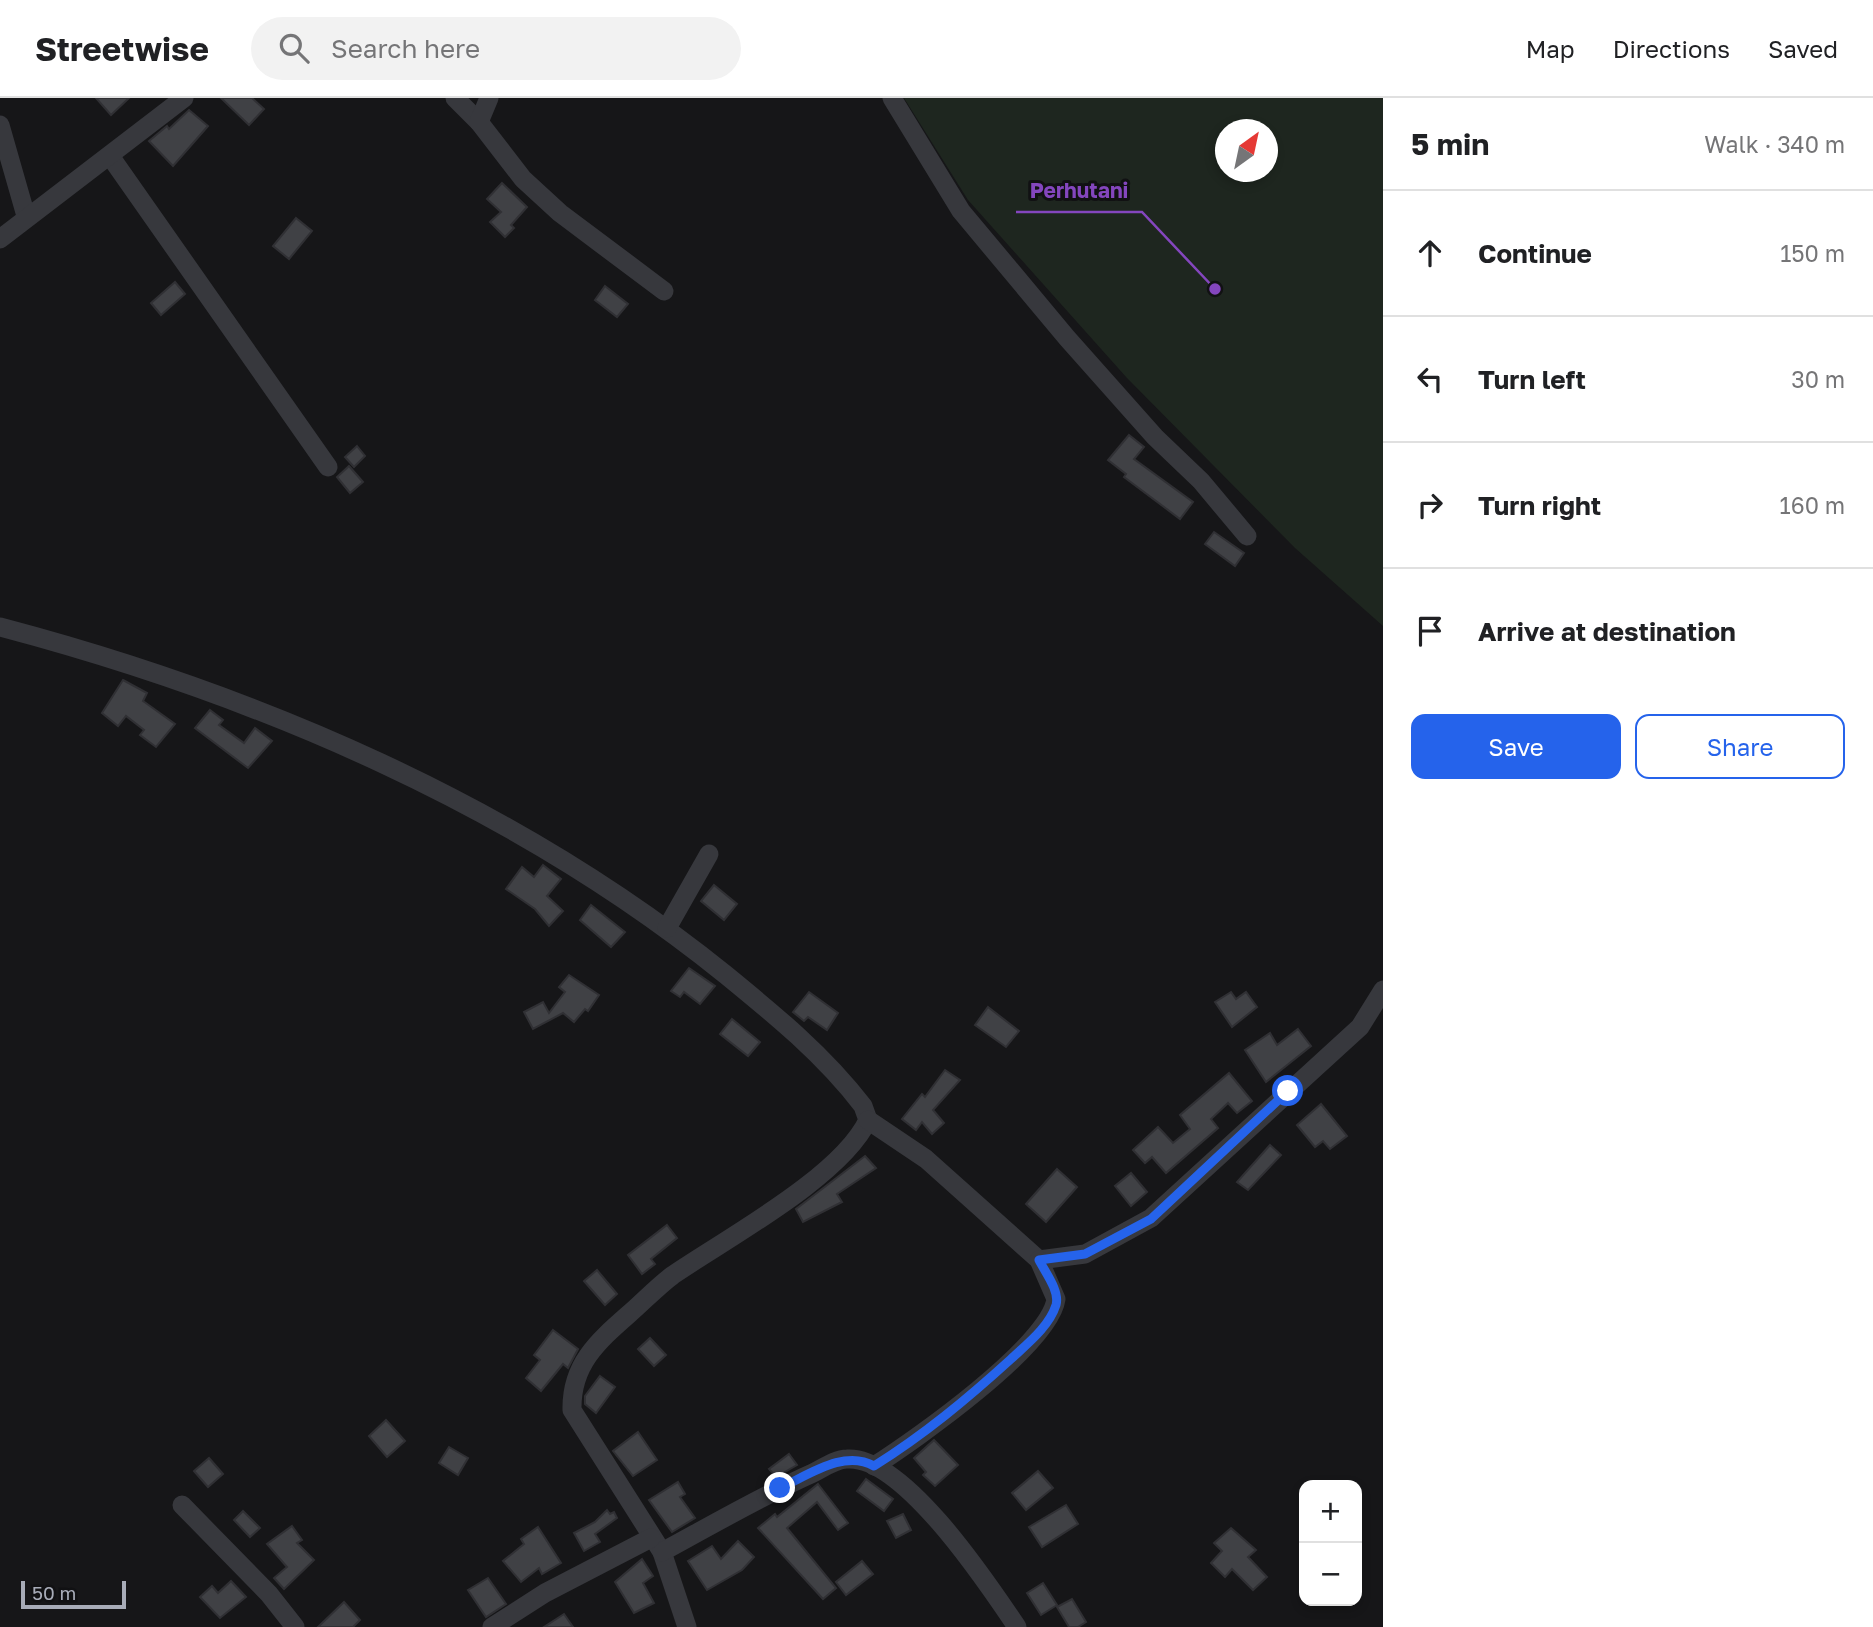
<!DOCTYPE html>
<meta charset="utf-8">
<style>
:root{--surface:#fff;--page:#f2f2f2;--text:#202124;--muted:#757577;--line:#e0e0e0;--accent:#2563eb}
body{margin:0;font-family:"Golos Text",sans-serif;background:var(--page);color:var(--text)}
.controls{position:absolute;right:21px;bottom:21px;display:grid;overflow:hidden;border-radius:14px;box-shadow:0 4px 10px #0003}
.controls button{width:63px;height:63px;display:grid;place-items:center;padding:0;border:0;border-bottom:2px solid var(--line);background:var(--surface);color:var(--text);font:35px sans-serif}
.compass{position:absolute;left:1215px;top:21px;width:63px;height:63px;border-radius:50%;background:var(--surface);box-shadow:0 4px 10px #0003;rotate:33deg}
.scale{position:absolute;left:21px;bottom:18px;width:105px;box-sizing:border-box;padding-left:7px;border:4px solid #a8acb8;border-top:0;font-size:19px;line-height:24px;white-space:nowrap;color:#a8acb8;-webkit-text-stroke:5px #111113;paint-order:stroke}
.stop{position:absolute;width:21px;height:21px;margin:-16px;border:5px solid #2563eb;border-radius:50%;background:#fff}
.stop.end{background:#2563eb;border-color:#fff;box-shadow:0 2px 7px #0008}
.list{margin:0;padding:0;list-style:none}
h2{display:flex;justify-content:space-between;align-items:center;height:91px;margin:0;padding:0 28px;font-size:30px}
h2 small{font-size:23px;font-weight:400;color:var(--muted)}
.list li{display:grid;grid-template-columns:46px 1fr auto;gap:21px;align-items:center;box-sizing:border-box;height:126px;padding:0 28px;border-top:2px solid var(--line)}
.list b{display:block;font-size:26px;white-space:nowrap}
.list em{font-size:23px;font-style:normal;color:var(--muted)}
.actions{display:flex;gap:14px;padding:21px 28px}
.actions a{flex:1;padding:16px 0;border:2px solid var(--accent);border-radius:14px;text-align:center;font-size:24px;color:var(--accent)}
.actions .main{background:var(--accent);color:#fff}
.icon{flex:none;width:38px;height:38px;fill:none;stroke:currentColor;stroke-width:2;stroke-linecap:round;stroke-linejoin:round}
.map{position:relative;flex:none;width:1383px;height:1529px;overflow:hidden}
header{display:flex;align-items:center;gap:42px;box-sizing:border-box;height:98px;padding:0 35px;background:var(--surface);border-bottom:2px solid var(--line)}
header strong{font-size:33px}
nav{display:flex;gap:38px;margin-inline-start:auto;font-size:24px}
.search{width:490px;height:63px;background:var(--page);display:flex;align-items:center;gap:18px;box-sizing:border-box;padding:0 24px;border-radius:38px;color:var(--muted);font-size:26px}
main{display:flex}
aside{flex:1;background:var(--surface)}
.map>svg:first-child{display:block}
.green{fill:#1e261f;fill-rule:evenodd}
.building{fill:#404145;stroke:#303034;stroke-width:2}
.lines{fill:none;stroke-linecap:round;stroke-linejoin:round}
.minor{stroke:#37383d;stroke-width:19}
.route{stroke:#2563eb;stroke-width:9}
.leader{fill:none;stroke:#8446be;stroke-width:2.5}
.callout-dot{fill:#8446be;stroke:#111113;stroke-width:2.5}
.callout-label{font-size:21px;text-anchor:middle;font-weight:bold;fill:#8446be;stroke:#111113;stroke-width:6;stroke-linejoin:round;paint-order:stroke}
</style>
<header>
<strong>Streetwise</strong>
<div class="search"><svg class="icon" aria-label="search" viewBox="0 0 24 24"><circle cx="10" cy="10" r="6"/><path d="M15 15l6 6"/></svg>Search here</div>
<nav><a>Map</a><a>Directions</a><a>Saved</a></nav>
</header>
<main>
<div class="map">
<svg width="1383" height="1529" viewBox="0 0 1383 1529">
<rect width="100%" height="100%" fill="#161618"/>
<path class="green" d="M904,0H1383V528L1295,450L1127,280L968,102ZM1226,32H1268V74H1226Z"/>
<g class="building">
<path d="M96,0H129L111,17Z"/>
<path d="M221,0H252L264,11L249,27Z"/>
<path d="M189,12L208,28L173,68L149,43L167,28L169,31Z"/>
<path d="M502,85L527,109L511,127L514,130L505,139L490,124L501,114L487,101Z"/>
<path d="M296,120L312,133L289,161L273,148Z"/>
<path d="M175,184L185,196L161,217L151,205Z"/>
<path d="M605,188L628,206L617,219L595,202Z"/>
<path d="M1129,337L1144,349L1134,361L1193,404L1180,421L1124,379L1126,376L1108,362Z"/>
<path d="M357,348L365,358L354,369L345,359Z"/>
<path d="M349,368L363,384L350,395L337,379Z"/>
<path d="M1214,434L1244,455L1235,468L1205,446Z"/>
<path d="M123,582L147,595L143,603L175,626L156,649L140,637L144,632L126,618L118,628L102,615Z"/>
<path d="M210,612L223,622L219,627L244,645L255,630L272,643L248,670L195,630Z"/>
<path d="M543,767L561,781L547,798L563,813L549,828L535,811L506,791L522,769L534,779Z"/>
<path d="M714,787L737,806L724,822L701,803Z"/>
<path d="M591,807L625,834L611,849L580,822Z"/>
<path d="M689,870L715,888L700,906L684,894L680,899L671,893Z"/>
<path d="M569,877L599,897L588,913L585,911L574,924L563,915L533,931L524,914L543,904L549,915L565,894L559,889Z"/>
<path d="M809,894L838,915L827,932L808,919L804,923L793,914Z"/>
<path d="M1231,894L1236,901L1246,894L1257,909L1232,929L1215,904Z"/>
<path d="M988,909L1019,933L1006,949L975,927Z"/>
<path d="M732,921L760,944L748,958L720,936Z"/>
<path d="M1298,931L1311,948L1266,984L1245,952L1270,935L1277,947Z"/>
<path d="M945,972L960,982L933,1012L944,1025L932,1036L922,1024L916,1032L902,1021L922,996L925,999Z"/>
<path d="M1229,975L1252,1003L1237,1015L1228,1005L1211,1021L1218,1030L1166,1075L1152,1059L1145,1065L1133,1052L1158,1029L1173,1045L1190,1031L1180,1017Z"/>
<path d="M1321,1006L1347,1038L1330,1051L1323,1043L1315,1049L1297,1027Z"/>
<path d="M1270,1047L1281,1057L1248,1092L1237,1084Z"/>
<path d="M865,1058L876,1070L837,1096L842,1104L803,1124L796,1111Z"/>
<path d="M1057,1071L1077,1089L1046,1124L1026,1106Z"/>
<path d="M1131,1075L1147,1094L1131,1108L1115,1088Z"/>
<path d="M667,1127L677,1140L651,1161L655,1166L642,1176L628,1157Z"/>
<path d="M597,1172L617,1196L605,1207L584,1183Z"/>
<path d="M553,1232L578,1251L568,1270L563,1266L541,1293L526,1280L540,1262L534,1257Z"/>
<path d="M650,1240L666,1257L654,1268L638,1251Z"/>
<path d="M600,1278L615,1289L596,1315L585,1306V1298Z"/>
<path d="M386,1322L405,1343L387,1359L369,1338Z"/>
<path d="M638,1334L657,1362L633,1378L613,1353Z"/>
<path d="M934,1342L958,1367L935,1388L923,1377L926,1374L914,1360Z"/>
<path d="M449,1349L468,1360L458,1377L439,1365Z"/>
<path d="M789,1356L797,1367L776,1379L769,1371Z"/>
<path d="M209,1360L223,1376L208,1389L194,1373Z"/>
<path d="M1038,1373L1053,1390L1026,1412L1012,1395Z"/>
<path d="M866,1381L893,1401L884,1413L857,1393Z"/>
<path d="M678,1384L685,1396L680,1399L695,1420L672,1434L649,1402Z"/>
<path d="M818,1386L848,1425L838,1432L817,1404L787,1430L836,1490L823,1501L758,1430L775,1416L777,1419Z"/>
<path d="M1066,1407L1078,1426L1042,1449L1029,1429Z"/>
<path d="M607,1412L610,1416L614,1414L617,1420L595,1436L600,1444L584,1453L574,1435L595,1424Z"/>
<path d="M243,1413L260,1430L250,1439L234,1422Z"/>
<path d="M903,1416L911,1432L896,1440L887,1423Z"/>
<path d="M292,1428L302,1442L297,1445L314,1462L284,1491L274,1480L287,1469L267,1446Z"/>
<path d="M538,1429L561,1465L542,1476L539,1470L521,1484L503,1463L524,1446L521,1441Z"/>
<path d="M1231,1430L1256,1452L1248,1459L1267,1479L1253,1492L1232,1471L1225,1479L1211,1465L1222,1453L1214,1445Z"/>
<path d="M738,1443L754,1459L742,1472L707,1492L688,1463L712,1448L721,1461Z"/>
<path d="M642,1461L653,1478L643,1485L654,1505L634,1515L615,1484Z"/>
<path d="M862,1463L873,1476L846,1497L836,1484Z"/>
<path d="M488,1480L506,1506L486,1519L468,1492Z"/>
<path d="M231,1483L246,1499L220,1520L200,1499L212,1488L218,1495Z"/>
<path d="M1043,1485L1057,1507L1041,1517L1027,1495Z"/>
<path d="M1072,1501L1086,1524L1078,1529H1069L1057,1509Z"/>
<path d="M344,1504L360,1522L353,1529H318Z"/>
<path d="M564,1516L573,1529H544Z"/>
</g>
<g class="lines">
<g class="minor">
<path d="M455,0L479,24"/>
<path d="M489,0L479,24L523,81L560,115L664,193"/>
<path d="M892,0L961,113L1067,240L1155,339L1201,383L1247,438"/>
<path d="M0,27L26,118"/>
<path d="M110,58L328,369"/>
<path d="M0,141L184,0"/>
<path d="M0,529C258,597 517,708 726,877C775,917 824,957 863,1008L868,1022C841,1079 727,1140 673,1177C658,1188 644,1203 629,1216C597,1244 571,1267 572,1312L662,1454L687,1529"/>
<path d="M667,830L709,756"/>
<path d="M868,1022L926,1061L1039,1162L1085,1156L1151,1120L1360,929L1383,892"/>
<path d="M874,1368C915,1342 1050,1247 1056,1201L1039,1162"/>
<path d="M182,1407L269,1496L295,1529"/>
<path d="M662,1454C712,1427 761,1398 813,1375C823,1370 836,1361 847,1361C903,1357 988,1486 1017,1529"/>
<path d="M492,1529L545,1495L651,1440"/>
</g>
</g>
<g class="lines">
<path class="route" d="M780,1390C809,1377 844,1351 874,1368C925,1336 967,1301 1011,1261C1027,1246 1049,1229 1056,1207C1060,1193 1045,1174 1039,1162L1085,1156L1151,1121L1288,993"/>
</g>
<path class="leader" d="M1215 191L1142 114H1016"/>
<circle class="callout-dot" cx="1215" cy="191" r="7"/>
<g class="callout-label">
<text x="1079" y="100">Perhutani</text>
</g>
</svg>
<div class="controls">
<button>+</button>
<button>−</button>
</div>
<svg class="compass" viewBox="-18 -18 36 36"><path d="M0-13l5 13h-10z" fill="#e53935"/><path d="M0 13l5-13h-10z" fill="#757577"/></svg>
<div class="scale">50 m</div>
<div class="stop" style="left:1288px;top:993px"></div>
<div class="stop end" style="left:780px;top:1390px"></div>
</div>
<aside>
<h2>5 min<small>Walk · 340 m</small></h2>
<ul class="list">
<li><svg class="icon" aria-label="ahead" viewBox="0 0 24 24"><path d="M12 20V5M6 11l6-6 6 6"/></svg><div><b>Continue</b></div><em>150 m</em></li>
<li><svg class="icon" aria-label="left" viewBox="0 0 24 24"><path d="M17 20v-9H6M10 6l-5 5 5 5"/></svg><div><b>Turn left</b></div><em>30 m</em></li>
<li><svg class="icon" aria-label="right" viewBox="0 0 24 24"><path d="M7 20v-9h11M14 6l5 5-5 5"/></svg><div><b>Turn right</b></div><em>160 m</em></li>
<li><svg class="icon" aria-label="arrive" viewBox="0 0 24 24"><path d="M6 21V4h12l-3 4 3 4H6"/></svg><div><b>Arrive at destination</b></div></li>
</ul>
<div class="actions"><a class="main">Save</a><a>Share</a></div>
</aside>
</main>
